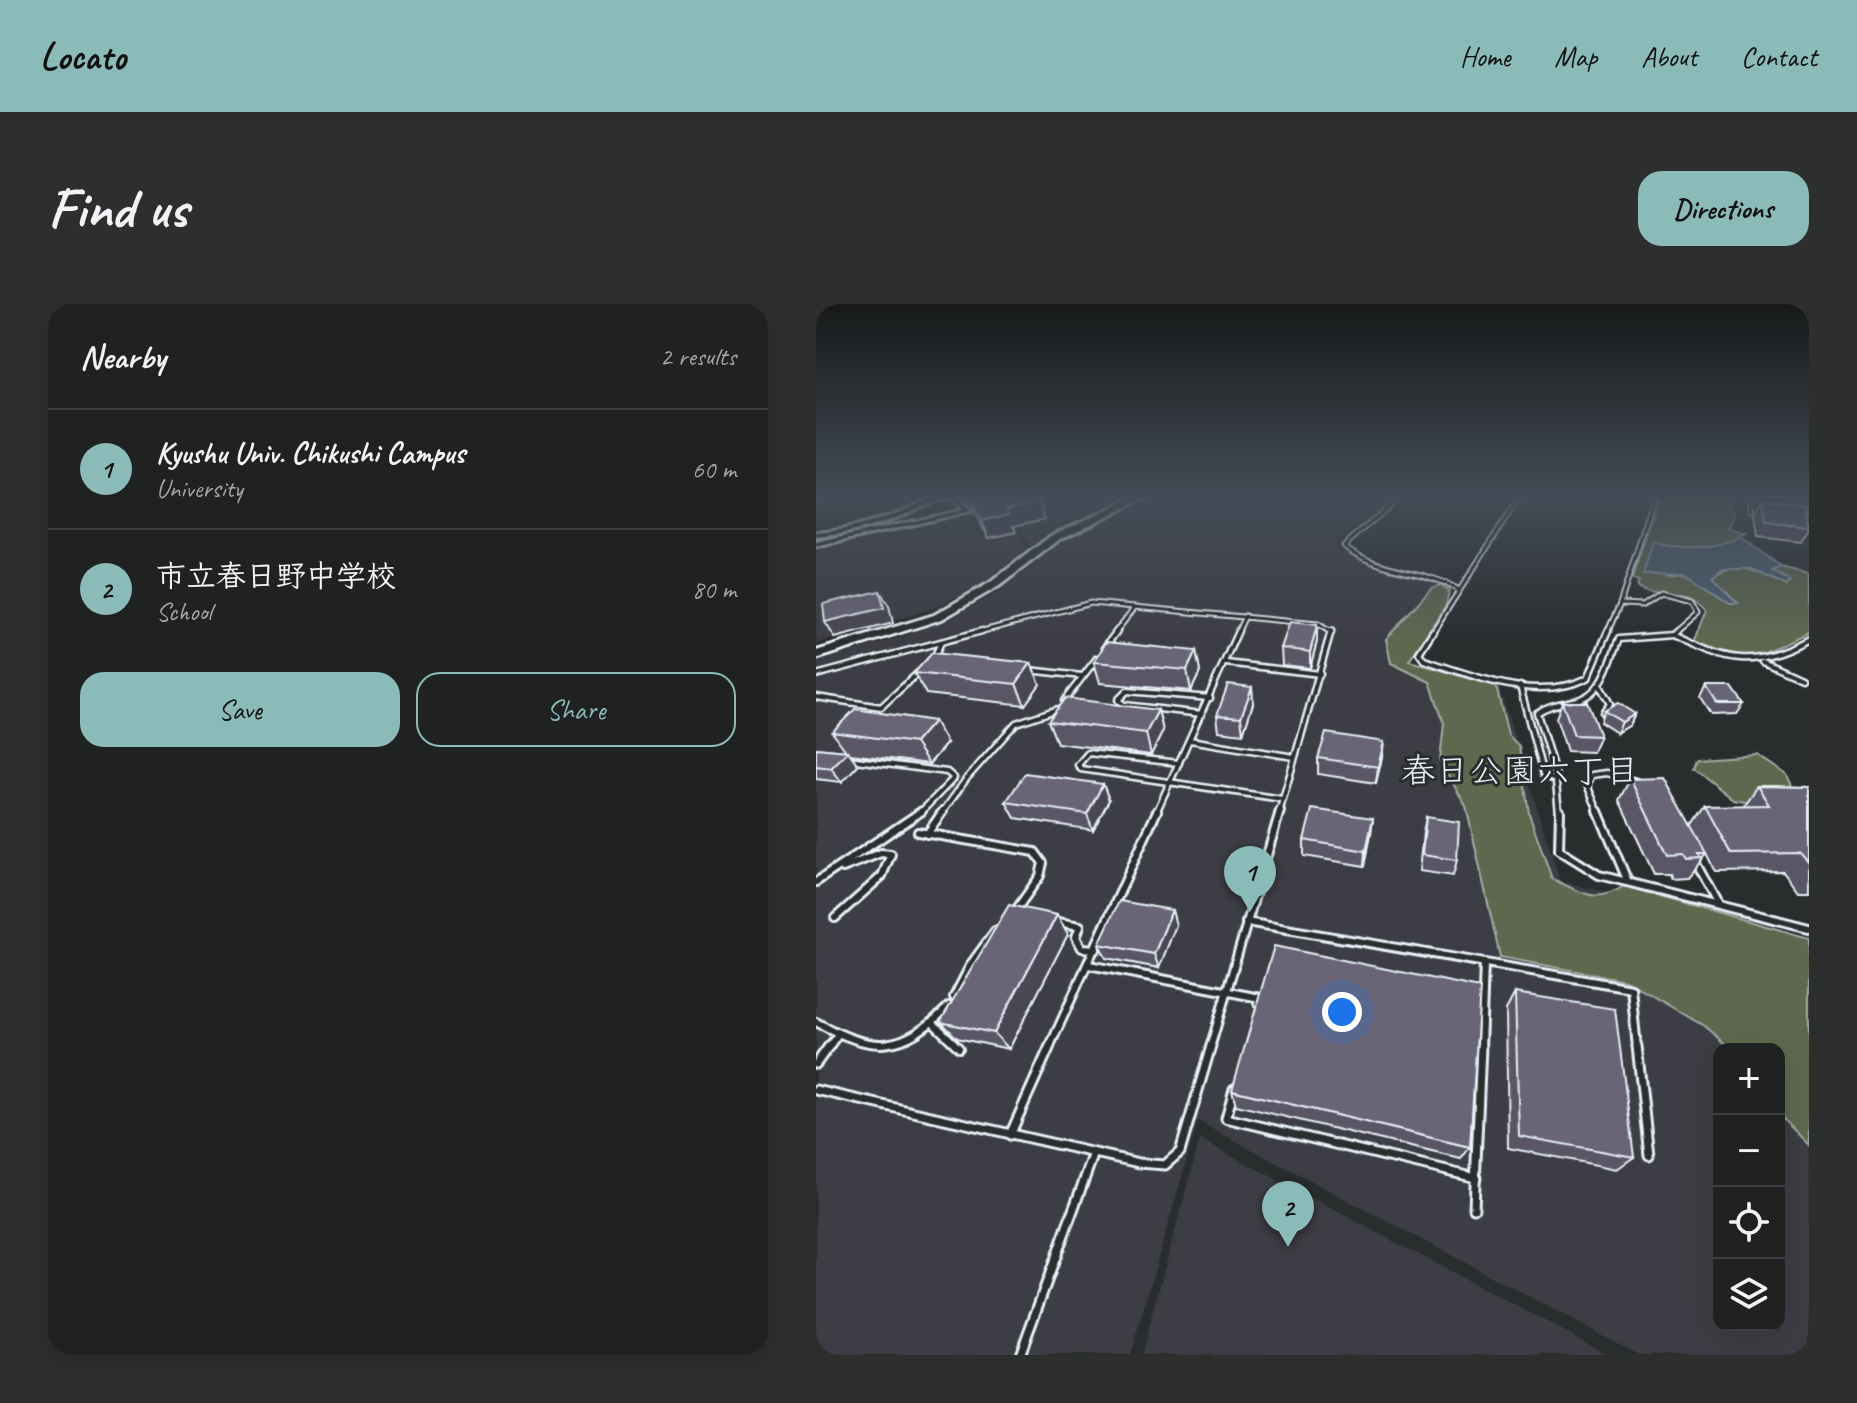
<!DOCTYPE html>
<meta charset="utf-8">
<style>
:root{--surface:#202222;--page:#2d2f2f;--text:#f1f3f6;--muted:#a2a4a5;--line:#3d3f40;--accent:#8bbbb9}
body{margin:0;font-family:Caveat,"Klee One",sans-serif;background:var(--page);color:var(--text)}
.controls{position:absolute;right:24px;bottom:24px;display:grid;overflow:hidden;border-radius:16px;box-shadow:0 8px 32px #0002}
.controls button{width:72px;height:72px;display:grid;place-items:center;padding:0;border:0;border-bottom:2px solid var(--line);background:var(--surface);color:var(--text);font:40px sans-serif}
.you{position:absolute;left:526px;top:708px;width:28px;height:28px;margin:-20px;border:6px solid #fff;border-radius:50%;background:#1a73e8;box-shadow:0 0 0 12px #1a73e833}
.badge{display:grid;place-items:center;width:52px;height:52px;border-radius:50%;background:var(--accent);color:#111;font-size:26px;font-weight:700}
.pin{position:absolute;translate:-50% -66px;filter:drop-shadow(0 2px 4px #0008)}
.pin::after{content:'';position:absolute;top:42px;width:28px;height:24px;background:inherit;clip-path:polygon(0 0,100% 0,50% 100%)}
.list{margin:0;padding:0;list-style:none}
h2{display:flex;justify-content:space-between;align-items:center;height:104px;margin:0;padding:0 32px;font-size:34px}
h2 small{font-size:26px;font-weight:400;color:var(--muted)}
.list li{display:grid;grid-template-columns:52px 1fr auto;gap:24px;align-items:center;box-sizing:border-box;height:120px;padding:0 32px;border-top:2px solid var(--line)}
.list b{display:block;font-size:30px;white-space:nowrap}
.list p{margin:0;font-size:26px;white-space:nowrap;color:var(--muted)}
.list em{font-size:26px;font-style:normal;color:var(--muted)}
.actions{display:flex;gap:16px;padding:24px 32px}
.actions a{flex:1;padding:18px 0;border:2px solid var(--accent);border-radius:24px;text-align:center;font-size:28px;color:var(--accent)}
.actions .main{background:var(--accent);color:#111}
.icon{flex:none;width:44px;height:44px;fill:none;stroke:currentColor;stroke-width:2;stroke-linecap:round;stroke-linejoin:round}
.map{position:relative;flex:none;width:993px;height:1051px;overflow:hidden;border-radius:24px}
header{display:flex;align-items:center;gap:48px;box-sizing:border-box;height:112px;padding:0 40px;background:var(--accent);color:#111}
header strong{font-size:38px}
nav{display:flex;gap:44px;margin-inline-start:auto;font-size:28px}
.intro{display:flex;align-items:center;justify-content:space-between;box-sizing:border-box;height:192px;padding:0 48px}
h1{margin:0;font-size:56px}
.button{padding:20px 36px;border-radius:24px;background:var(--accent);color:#111;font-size:28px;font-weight:700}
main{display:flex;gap:48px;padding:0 48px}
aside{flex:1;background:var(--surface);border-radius:24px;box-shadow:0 8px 32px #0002}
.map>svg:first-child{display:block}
.built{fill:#3d3e44;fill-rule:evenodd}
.green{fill:#5e684f;stroke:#a3aca4;stroke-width:2}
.water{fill:#4e6171;stroke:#8c9ba7;stroke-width:2}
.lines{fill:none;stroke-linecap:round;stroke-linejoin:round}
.lane-far3-casing{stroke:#e8f1f8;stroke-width:7}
.lane-far2-casing{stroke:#e8f1f8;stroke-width:9}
.lane-far1-casing{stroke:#e8f1f8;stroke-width:12}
.lane-casing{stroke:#e8f1f8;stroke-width:13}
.street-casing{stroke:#e8f1f8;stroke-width:6}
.secondary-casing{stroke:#e8f1f8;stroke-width:6}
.lane-far3{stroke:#2a2d2e;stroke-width:3}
.lane-far2{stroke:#2a2d2e;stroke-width:4}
.lane-far1{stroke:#2a2d2e;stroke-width:6}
.lane{stroke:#2a2d2e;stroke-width:7}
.street{fill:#2a2d2e;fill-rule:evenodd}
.secondary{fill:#2a2d2e;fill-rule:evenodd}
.wall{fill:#5a5766;stroke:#e8f1f8;stroke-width:2}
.shaded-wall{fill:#4a4753;stroke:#e8f1f8;stroke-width:2}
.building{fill:#696577;stroke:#e8f1f8;stroke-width:2}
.labels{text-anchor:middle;stroke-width:6;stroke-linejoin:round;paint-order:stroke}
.neighbourhood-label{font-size:34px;fill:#e8f1f8;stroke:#2a2d2e}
</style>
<header>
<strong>Locato</strong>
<nav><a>Home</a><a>Map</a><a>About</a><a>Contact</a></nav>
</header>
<div class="intro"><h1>Find us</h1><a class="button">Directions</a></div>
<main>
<aside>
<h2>Nearby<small>2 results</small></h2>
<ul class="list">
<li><span class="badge">1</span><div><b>Kyushu Univ. Chikushi Campus</b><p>University</p></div><em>60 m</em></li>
<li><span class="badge">2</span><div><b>市立春日野中学校</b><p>School</p></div><em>80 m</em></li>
</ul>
<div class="actions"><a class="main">Save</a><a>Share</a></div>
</aside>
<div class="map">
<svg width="993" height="1051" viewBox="0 0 993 1051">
<rect width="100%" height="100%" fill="#2a2d2e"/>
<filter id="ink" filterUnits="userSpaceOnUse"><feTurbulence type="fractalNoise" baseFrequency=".0125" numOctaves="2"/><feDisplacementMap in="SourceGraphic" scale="16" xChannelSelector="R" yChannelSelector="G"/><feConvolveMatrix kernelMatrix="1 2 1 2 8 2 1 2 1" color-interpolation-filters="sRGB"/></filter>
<g filter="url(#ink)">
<g class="built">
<path d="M127,191H316L246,222L213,242L202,228L210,245L167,280L118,304L0,340V243L152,211L169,236L152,200L140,192Z"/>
<path d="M346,191H578L552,216L518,239L524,246L556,259L628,278L638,285L596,356L682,381L744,577L993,638V1051H823L382,817L314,1051H0V358L88,332L135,314L180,289L248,236L294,211ZM903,745H963V1021H903Z"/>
<path d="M384,835L793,1051H325Z"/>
</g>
<g class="green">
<path d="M839,191H897L913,198L919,212L912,224L930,230C899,246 870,246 837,239L851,271L870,269L914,299L896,273C920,254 947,270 971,282L974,277L955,267L965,263L993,270V328C937,352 937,363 878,338L891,306C868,279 845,296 821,283L823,277L816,275L842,196Z"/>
<path d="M625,281L633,287L630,301L593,357L680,382L692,431L703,442L713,509L736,575C766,588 778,601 808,582L993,634V841L963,811V745H915L888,722L809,676L684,653L650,502L624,457L628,419L614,378L575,359L570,335L615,284Z"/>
<path d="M941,451L971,471L977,484L951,501L917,495L878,464L881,455Z"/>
</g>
<path class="water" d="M925,233L965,263L956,267L974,277L971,282L936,265H906L896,273L922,299H914L870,269L827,270L837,239C869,246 894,245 925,233Z"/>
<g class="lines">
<g class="lane-far3-casing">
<g id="lane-far3">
<path d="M586,191L528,242C561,269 607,264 643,286"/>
<path d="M833,191L838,194L804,300L827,301L845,289L876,297L882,308L858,329"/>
<path d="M934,191L937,206"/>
<path d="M159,329L275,299L502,320L516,329"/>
<path d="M299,329L319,303"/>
<path d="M421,329L429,312"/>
<path d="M616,329L705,191"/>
<path d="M791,329L804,300"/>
</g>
</g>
<g class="lane-far2-casing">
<g id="lane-far2">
<path d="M617,327L603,349L608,356C659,372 720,399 772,374L792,327"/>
<path d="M860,327L856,331C914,357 934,365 993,335"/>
<path d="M289,343L301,327"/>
<path d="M118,354L125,338"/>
<path d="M947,357L985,374"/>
<path d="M410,359L504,370"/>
<path d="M213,366L266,372"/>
<path d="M0,371L166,327"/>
<path d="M783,380L794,400L787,409"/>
<path d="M704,382L727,471L739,476"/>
<path d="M0,393L65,403L102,369"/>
<path d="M248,397L281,354"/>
<path d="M386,410L308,401L302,396L311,387L394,394"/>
<path d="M374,436L478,453"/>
<path d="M32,455L131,468L138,474L104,509"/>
<path d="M363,459L272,449L262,461L265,465L466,495"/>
<path d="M126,509L151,474L200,419L242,405"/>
<path d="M340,509L422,327"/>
<path d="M463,509L515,327"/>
<path d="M743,509L739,469L721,409C732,401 743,400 757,397C787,392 793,360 803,335L856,331"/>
<path d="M783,509L771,481L776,471L791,469L820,477"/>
</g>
</g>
<g class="lane-far1-casing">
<g id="lane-far1">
<path d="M744,507L743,546L783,571L993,624"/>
<path d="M782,507L812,578"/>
<path d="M102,528L219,548L227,559L224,572L200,606"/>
<path d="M111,530L127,507"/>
<path d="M878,556L902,600"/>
<path d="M0,578L106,507"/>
<path d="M19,614L66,572L75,550L65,549L27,564"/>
<path d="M242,618L264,622L260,633L266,644L280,645"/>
<path d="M430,618L815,684L821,744"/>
<path d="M273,661L444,694L442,699"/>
<path d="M138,693L155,660L179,627"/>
<path d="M0,718C58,749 85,750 133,702"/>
<path d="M118,720L143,744"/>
<path d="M12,744L22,730"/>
<path d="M233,744L341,507"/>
<path d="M394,744L464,507"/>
<path d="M665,744L668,659"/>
</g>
</g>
<g class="lane-casing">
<g id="lane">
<path d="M821,742L833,851"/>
<path d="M0,760L13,742"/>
<path d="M418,785L410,814L660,874"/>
<path d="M0,786L323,859L349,861L364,848L395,742"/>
<path d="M194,831L234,742"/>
<path d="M658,904L665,742"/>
<path d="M204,1051L278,849"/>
</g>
</g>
<g class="street-casing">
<g id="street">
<path d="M0,191H13L0,195Z"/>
<path d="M109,191L141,192L154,207L0,243V239L147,206L137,195C116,195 102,205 82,213C56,223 28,231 0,233V229C40,226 79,212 115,194Z"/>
</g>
</g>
<g class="secondary-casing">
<path id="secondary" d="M323,191H335L244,235L183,282L126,315L0,355V347L118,311L175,278L236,231Z"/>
</g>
<use href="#lane-far3" class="lane-far3"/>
<use href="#lane-far2" class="lane-far2"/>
<use href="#lane-far1" class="lane-far1"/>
<use href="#lane" class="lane"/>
<use href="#street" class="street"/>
<use href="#secondary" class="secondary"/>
</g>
<g class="wall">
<path d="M146,191H219L223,198L229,215L197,222L200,228L173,234L159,210L154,196Z"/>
<path d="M974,191H993V207H990L993,225L985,238L942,233L939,210L947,195L975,199Z"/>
<path d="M501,321V337L494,364L466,361L465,344Z"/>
<path d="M380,347L384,368L375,387L284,379L278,358Z"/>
<path d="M215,359L224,380L209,401L110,390L98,369Z"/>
<path d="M436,383L437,399L427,430L403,427L401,411Z"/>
<path d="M890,383L928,400L921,410L895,411L884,394Z"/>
<path d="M746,398L784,432L777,448L751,447L740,414Z"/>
<path d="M342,406L347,427L335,451L241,439L232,417Z"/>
<path d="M788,407L819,410L814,421L801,429L784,418Z"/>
<path d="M16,428L131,439L113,460L34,450L42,461L26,478L0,475V444L30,447Z"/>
<path d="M568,438L560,479L502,470V454Z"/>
<path d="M814,475L876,521L889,502H927L941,482L993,483V587H982L967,567L900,568L891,550L871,574L855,575L853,570H838L803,496Z"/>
<path d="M287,480L293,496L277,526L199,514L190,498Z"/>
<path d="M610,513L641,556L637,572L603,567L607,529Z"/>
<path d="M557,514L549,562L488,552V536Z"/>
<path d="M241,611L252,630L193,745L141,734L124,717Z"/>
<path d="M360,621L343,664L290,654L283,640Z"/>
<path d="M699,689L818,853L801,865L692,844L690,706Z"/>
<path d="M416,786L654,843L645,855L420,801Z"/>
</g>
<g class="shaded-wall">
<path d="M223,198L229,215L197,222L200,228L173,234L166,217L190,205Z"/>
<path d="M64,287L73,302L77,319L19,334L9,318Z"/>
<path d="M501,321V337L494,364V348Z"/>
<path d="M380,347L384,368L375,387L371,366Z"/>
<path d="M215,359L224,380L209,401L200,380Z"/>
<path d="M436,383L437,399L427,430L425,413Z"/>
<path d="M342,406L347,427L335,451L330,429Z"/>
<path d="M819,410L814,421L801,429L806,418Z"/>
<path d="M118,417L131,439L113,460L99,439Z"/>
<path d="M568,438L566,454L560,479L562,463Z"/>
<path d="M32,447L42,461L26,478L15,464Z"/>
<path d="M287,480L293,496L277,526L271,510Z"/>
<path d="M557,514L555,530L549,562L550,547Z"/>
<path d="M356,606L360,621L343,664L338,650Z"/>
<path d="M241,611L252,630L193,745L178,729Z"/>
</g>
<g class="building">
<path d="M158,191H219L223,198L190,205L193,210L166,217L152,193Z"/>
<path d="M947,195L989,201L993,223L950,218Z"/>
<path d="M64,287L68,304L9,318L7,300Z"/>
<path d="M474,318L501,321L494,348L465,344Z"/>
<path d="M290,338L380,347L371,366L278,358Z"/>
<path d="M116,349L215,359L200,380L98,369Z"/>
<path d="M412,380L436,383L425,413L401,411Z"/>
<path d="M890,383H916L928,400H901Z"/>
<path d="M249,394L342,406L330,429L232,417Z"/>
<path d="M746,398H771L784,432L758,431Z"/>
<path d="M802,399L819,410L806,418L788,407Z"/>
<path d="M39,405L118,417L99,439L16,428Z"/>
<path d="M510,429L568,438L562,463L502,454Z"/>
<path d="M0,444L32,447L15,464L0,462Z"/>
<path d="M209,469L287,480L271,510L190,498Z"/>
<path d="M849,474L891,550H883L886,554L870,555L867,550L851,551L814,475Z"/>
<path d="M941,482L993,483V559L984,549L915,550L889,502L953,501Z"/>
<path d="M496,505L557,514L550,547L488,536Z"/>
<path d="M610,513L643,518L641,556L606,551Z"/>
<path d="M303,597L356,606L338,650L283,640Z"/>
<path d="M193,601L241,611L178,729L124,718Z"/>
<path d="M458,642L664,684L654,843L416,786Z"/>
<path d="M699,689L799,705L818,853L703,832Z"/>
</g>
</g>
<linearGradient id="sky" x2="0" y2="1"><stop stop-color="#171919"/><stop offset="0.57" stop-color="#444c57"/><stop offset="1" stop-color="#444c57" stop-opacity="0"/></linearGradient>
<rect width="993" height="338" fill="url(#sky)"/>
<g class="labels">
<g class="neighbourhood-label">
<text x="704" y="478">春日公園六丁目</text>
</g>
</g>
</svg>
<div class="controls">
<button>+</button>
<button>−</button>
<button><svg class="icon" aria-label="locate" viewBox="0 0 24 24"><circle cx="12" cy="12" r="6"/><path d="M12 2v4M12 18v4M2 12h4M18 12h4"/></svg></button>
<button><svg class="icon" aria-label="layers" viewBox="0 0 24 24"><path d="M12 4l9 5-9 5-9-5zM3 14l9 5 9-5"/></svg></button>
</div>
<div class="you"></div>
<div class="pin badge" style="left:434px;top:608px">1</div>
<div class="pin badge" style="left:472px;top:943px">2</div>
</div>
</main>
